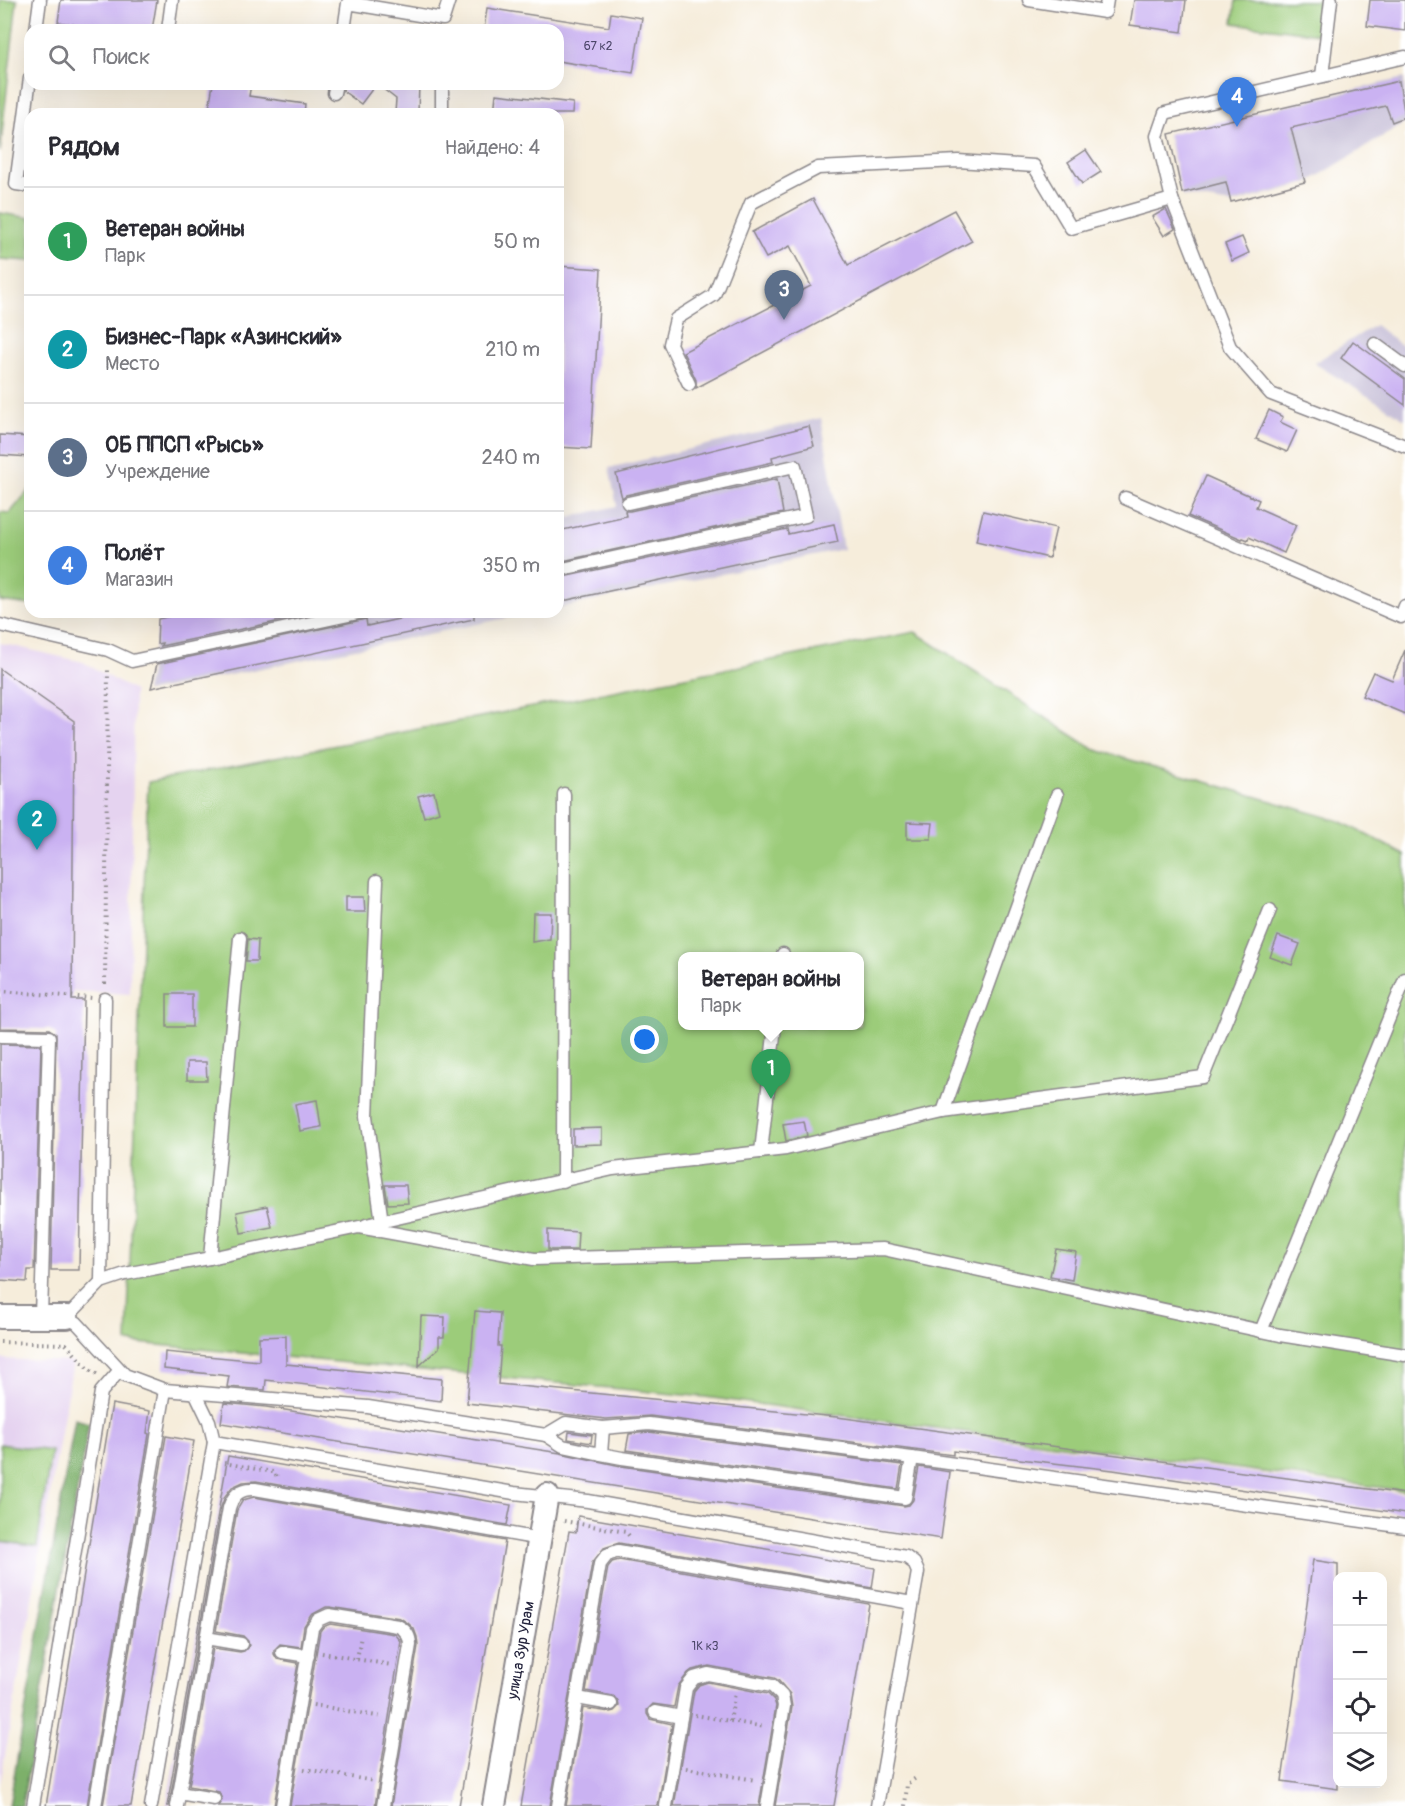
<!DOCTYPE html>
<html lang="ru">
<meta charset="utf-8">
<style>
:root{--surface:#fff;--page:#f7f7f7;--text:#2b2b33;--muted:#7c7c81;--line:#e1e1e2;--accent:#111827}
body{margin:0;font-family:Pangolin,sans-serif;background:var(--page);color:var(--text)}
.controls{position:absolute;right:18px;bottom:18px;display:grid;overflow:hidden;border-radius:12px;box-shadow:0 6px 24px #0002}
.controls button{width:54px;height:54px;display:grid;place-items:center;padding:0;border:0;border-bottom:2px solid var(--line);background:var(--surface);color:var(--text);font:30px sans-serif}
.you{position:absolute;left:645px;top:1040px;width:21px;height:21px;margin:-15px;border:4px solid #fff;border-radius:50%;background:#1a73e8;box-shadow:0 0 0 9px #1a73e833}
.badge{display:grid;place-items:center;width:39px;height:39px;border-radius:50%;background:var(--accent);color:#fff;font-size:20px;font-weight:700}
.pin{position:absolute;translate:-50% -50px;filter:drop-shadow(0 2px 3px #0008)}
.pin::after{content:'';position:absolute;top:32px;width:21px;height:18px;background:inherit;clip-path:polygon(0 0,100% 0,50% 100%)}
.popup{position:absolute;left:678px;top:952px;width:186px;height:78px;box-sizing:border-box;display:grid;place-content:center;border-radius:12px;background:var(--surface);filter:drop-shadow(0 2px 4px #0005);font-size:20px;white-space:nowrap;color:var(--muted)}
.popup b{font-size:22px;color:var(--text)}
.popup::after{content:'';position:absolute;left:50%;top:100%;margin-left:-12px;border:12px solid transparent;border-top-color:var(--surface)}
.list{margin:0;padding:0;list-style:none}
h2{display:flex;justify-content:space-between;align-items:center;height:78px;margin:0;padding:0 24px;font-size:26px}
h2 small{font-size:20px;font-weight:400;color:var(--muted)}
.list li{display:grid;grid-template-columns:39px 1fr auto;gap:18px;align-items:center;box-sizing:border-box;height:108px;padding:0 24px;border-top:2px solid var(--line)}
.list b{display:block;font-size:22px;white-space:nowrap}
.list p{margin:0;font-size:20px;white-space:nowrap;color:var(--muted)}
.list em{font-size:20px;font-style:normal;color:var(--muted)}
.icon{flex:none;width:33px;height:33px;fill:none;stroke:currentColor;stroke-width:2;stroke-linecap:round;stroke-linejoin:round}
.map{position:relative;flex:none;width:1405px;height:1806px;overflow:hidden}
.search{position:absolute;background:var(--surface);box-shadow:0 6px 24px #0002;left:24px;top:24px;width:540px;height:66px;display:flex;align-items:center;gap:15px;box-sizing:border-box;padding:0 21px;border-radius:18px;color:var(--muted);font-size:22px}
.panel{position:absolute;background:var(--surface);box-shadow:0 6px 24px #0002;left:24px;top:108px;width:540px;height:510px;border-radius:18px}
.map>svg:first-child{display:block}
.built{fill:#e5d3f0}
.industrial{fill:#c7c0d8}
.green{fill:#9ccc7a;stroke:#5f775a;stroke-width:1.5;fill-rule:evenodd}
.forest{fill:#7db06a;stroke:#506952;stroke-width:1.5}
.building{fill:#cab2f2}
.lines{fill:none;stroke-linecap:round;stroke-linejoin:round}
.lane-casing{stroke:#8c888b;stroke-width:15}
.street-casing{stroke:#8c888b;stroke-width:26}
.path{stroke:#8c888b;stroke-width:4;stroke-dasharray:1.5 4.5;stroke-linecap:butt}
.lane{stroke:#fff;stroke-width:12}
.street{stroke:#fff;stroke-width:22}
.labels{text-anchor:middle;stroke-width:6;stroke-linejoin:round;paint-order:stroke}
.number-label{font-size:12px;fill:#4c4669}
.street-label{font-size:15px;fill:#22223b;stroke:#fff}
</style>
<div class="map">
<svg width="1405" height="1806" viewBox="0 0 1405 1806">
<rect width="100%" height="100%" fill="#fff"/>
<filter id="ink" filterUnits="userSpaceOnUse"><feTurbulence type="fractalNoise" baseFrequency=".0167" numOctaves="2"/><feDisplacementMap in="SourceGraphic" scale="12" xChannelSelector="R" yChannelSelector="G"/><feConvolveMatrix kernelMatrix="1 2 1 2 8 2 1 2 1" color-interpolation-filters="sRGB"/></filter>
<filter id="wash" filterUnits="userSpaceOnUse"><feTurbulence type="fractalNoise" baseFrequency=".008" numOctaves="4" result="noise"/><feDisplacementMap in="SourceGraphic" scale="24" xChannelSelector="R" yChannelSelector="G"/><feGaussianBlur stdDeviation="1.35" result="paint"/><feColorMatrix in="noise" values="0 0 0 0 0 0 0 0 0 0 0 0 0 0 0 0 0 1.4 0 .05"/><feComposite in="paint" operator="in"/></filter>
<g filter="url(#wash)">
<rect width="100%" height="100%" fill="#f6eddb"/>
<g class="built">
<path d="M0,643L83,662L134,691L130,994L0,987Z"/>
<path d="M0,1359L73,1362L0,1785Z"/>
</g>
<g class="industrial">
<path d="M1404,78L1405,123L1307,183L1231,204L1182,196L1168,134Z"/>
<path d="M1375,325L1405,348V419L1314,363Z"/>
<path d="M821,418L843,549L558,608V520L617,506L609,468Z"/>
<path d="M161,612H536L146,692Z"/>
</g>
<g class="green">
<path d="M0,0H17L0,152Z"/>
<path d="M1236,0L1322,1L1318,34L1233,23Z"/>
<path d="M0,213L30,218V261L0,259Z"/>
<path d="M30,489V605L0,601V512L10,513Z"/>
<path d="M915,632L1093,749L1340,821L1405,855V1491L705,1397L127,1342L148,782ZM682,956H860V1026H682Z"/>
<path d="M0,1444L51,1451L37,1547L0,1541Z"/>
</g>
<path class="forest" d="M75,1419L89,1423L22,1806H9Z"/>
<g id="blocks">
<g class="building">
<path d="M61,0H157L152,30H109L58,22Z"/>
<path d="M1134,0H1186L1182,32L1130,25Z"/>
<path d="M1370,0H1405V31L1367,26Z"/>
<path d="M487,8L609,27L611,13L642,18L633,73L558,61V30H484Z"/>
<path d="M1399,81L1405,117L1392,122L1386,106L1291,128L1305,182L1231,202L1226,182L1182,193L1169,134Z"/>
<path d="M213,84H251L249,96L305,104L304,114H208Z"/>
<path d="M344,84H376L361,104L343,91Z"/>
<path d="M377,84H419L418,114L395,113L396,99Z"/>
<path d="M496,94L573,103L572,114H494Z"/>
<path d="M1086,150L1101,172L1082,184L1068,162Z"/>
<path d="M813,199L848,265L954,210L972,241L696,388V380L683,352L811,286L790,246L766,258L752,232Z"/>
<path d="M1166,209L1175,229L1164,236L1152,217Z"/>
<path d="M1242,237L1249,253L1232,261L1225,244Z"/>
<path d="M558,266L601,269L591,449L558,447Z"/>
<path d="M1353,341L1405,379V405L1341,358Z"/>
<path d="M1269,410L1283,417L1280,422L1297,430L1287,452L1256,439Z"/>
<path d="M809,426L814,446L772,457L773,462L626,495L622,498L616,474Z"/>
<path d="M0,435L30,437V457L0,455Z"/>
<path d="M1206,476L1259,500L1256,507L1296,525L1284,553L1249,537L1248,540L1243,538L1242,539L1188,516Z"/>
<path d="M777,479L783,513L558,562V531L626,516L625,511H630Z"/>
<path d="M983,511L1056,528L1049,558L976,541Z"/>
<path d="M834,524L838,542L558,602V578L787,529L788,534Z"/>
<path d="M188,612H323L161,646L162,643L157,644L158,619Z"/>
<path d="M430,612H474V619L151,688L157,664L366,619L367,626Z"/>
<path d="M1405,650V714L1362,696L1373,672L1392,680Z"/>
<path d="M0,669L74,721L72,1000H84L79,1270H51L56,1034L49,1029L0,1028Z"/>
<path d="M434,792L439,812L424,817L418,796Z"/>
<path d="M907,822L933,823L931,839H907Z"/>
<path d="M346,897H364L365,912H346Z"/>
<path d="M533,913H551L550,939L532,942Z"/>
<path d="M1278,936L1300,944L1292,965L1270,957Z"/>
<path d="M248,939L258,940L257,961H246Z"/>
<rect x="167" y="994" width="25" height="33"/>
<path d="M0,1044L41,1045L34,1270H28L27,1282L0,1280Z"/>
<path d="M187,1062H206L207,1080H187Z"/>
<path d="M317,1100L321,1127L300,1131L295,1104Z"/>
<path d="M804,1121L807,1136L786,1141L783,1124Z"/>
<path d="M602,1128V1144L573,1145V1129Z"/>
<path d="M385,1185H406L408,1203L388,1204Z"/>
<path d="M267,1206L272,1227L241,1233L237,1212Z"/>
<path d="M548,1230L578,1232L577,1250H548Z"/>
<path d="M1056,1249L1076,1252L1072,1280L1050,1276Z"/>
<path d="M475,1311L500,1313L498,1346H501L498,1384L837,1417L1405,1494V1514L1113,1470L953,1451V1455L650,1416L606,1419L467,1403Z"/>
<path d="M421,1316L445,1317L444,1337H439V1348L419,1366Z"/>
<path d="M286,1336V1364L442,1379L441,1401L266,1380L265,1390L227,1387L229,1376L164,1369L165,1352L259,1361V1337Z"/>
<path d="M224,1403L266,1407L560,1453L621,1466L904,1506L909,1505L913,1500L919,1467L950,1472L941,1539L221,1423Z"/>
<path d="M112,1404L150,1411L147,1433L149,1434L87,1806H46Z"/>
<path d="M569,1432L592,1435L591,1443L568,1439Z"/>
<path d="M649,1432L902,1465L898,1489L626,1450L629,1434Z"/>
<path d="M166,1436L194,1441L131,1806H103Z"/>
<path d="M228,1456L511,1505L507,1525L256,1481L243,1482L232,1487L225,1496L221,1507L169,1806H167Z"/>
<path d="M254,1497L505,1541L459,1806H391L418,1646L417,1637L414,1629L408,1623L400,1618L330,1607H326L311,1615L304,1626L301,1647L280,1644L274,1650V1654L277,1659L298,1663L274,1806H218L222,1800L219,1792L189,1786L213,1648L240,1652L244,1651L249,1646L248,1641L243,1636L216,1631L237,1510L243,1500Z"/>
<path d="M578,1516L875,1568L872,1588L619,1543L604,1548L592,1563L550,1806H521L569,1531L576,1532Z"/>
<path d="M619,1560L869,1604L834,1806H775L792,1707L790,1694L778,1680L774,1678L709,1666L692,1670L688,1673L678,1686L674,1707L653,1704L647,1710V1714L650,1719L672,1724L658,1806H566L583,1708L610,1712L614,1711L619,1706L618,1701L613,1696L586,1691L608,1567L612,1562Z"/>
<path d="M1313,1560L1338,1564V1789L1282,1781Z"/>
<path d="M330,1624L395,1634L401,1641L375,1806H290L320,1631L323,1627Z"/>
<path d="M708,1682L768,1694L774,1700L776,1706L759,1806H674L694,1691L699,1685Z"/>
</g>
</g>
</g>
<g filter="url(#ink)">
<use href="#blocks" fill-opacity="0" stroke="#8c888b" stroke-width="1.5"/>
<g class="lines">
<g class="lane-casing">
<g id="lane">
<path d="M1029,0L1105,12L1107,0"/>
<path d="M36,30L40,0"/>
<path d="M168,30L172,0"/>
<path d="M344,30L348,3L443,19L449,0"/>
<path d="M1405,57L1165,113L1157,136L1172,199L1230,347L1271,394L1405,446"/>
<path d="M1322,76L1331,0"/>
<path d="M30,78L16,184L30,186"/>
<path d="M334,93L336,84"/>
<path d="M442,114V84"/>
<path d="M1375,344L1405,366"/>
<path d="M689,384L670,344L676,319L714,295L751,203L818,168L958,161L1034,166L1071,228L1172,199"/>
<path d="M1125,498L1401,617L1405,606"/>
<path d="M558,570L806,516L795,466L628,503"/>
<path d="M0,625L108,650L132,661L363,612"/>
<path d="M377,881L367,1116L382,1222"/>
<path d="M783,956V954"/>
<path d="M0,1036L49,1037L41,1317"/>
<path d="M943,1112L1057,795"/>
<path d="M761,1152L775,1026"/>
<path d="M563,1181L564,794"/>
<path d="M366,1225L613,1169L786,1149L943,1112L1203,1077L1270,910"/>
<path d="M210,1258L240,938"/>
<path d="M101,1282L105,999"/>
<path d="M1261,1331L1405,979"/>
<path d="M1405,1355L1280,1335L883,1249L534,1259L359,1227L210,1258L125,1274L101,1282L67,1317L77,1323L125,1375L165,1390L368,1407L546,1435L566,1423L603,1428L649,1424L912,1458L1405,1527"/>
<path d="M195,1392L209,1421L214,1442"/>
<path d="M603,1428L601,1454L622,1458L905,1498L912,1458"/>
<path d="M546,1435L563,1446L601,1454"/>
<path d="M206,1638L241,1644"/>
<path d="M282,1652L308,1656"/>
<path d="M577,1698L611,1704"/>
<path d="M655,1712L681,1717"/>
<path d="M179,1793L214,1799"/>
<path d="M33,1806L101,1392L120,1370"/>
<path d="M95,1806L165,1390"/>
<path d="M151,1806L214,1442L514,1493L588,1501L906,1557L914,1563L918,1572L877,1806"/>
<path d="M177,1806L229,1508C233,1495 240,1488 255,1489L540,1539"/>
<path d="M282,1806L312,1628L318,1620L329,1615L398,1626C406,1630 410,1636 410,1645L383,1806"/>
<path d="M558,1806L600,1564L607,1555L618,1551L912,1603"/>
<path d="M666,1806L686,1688L694,1678L708,1674L772,1686L782,1696L784,1706L767,1806"/>
</g>
</g>
<g class="street-casing">
<g id="street">
<path d="M0,1317H67"/>
<path id="s1" d="M494,1806L547,1495"/>
</g>
</g>
<g class="path">
<path d="M105,984L108,667"/>
<path d="M0,991L92,998"/>
<path d="M0,1342L66,1344L88,1369L98,1375"/>
<path d="M224,1463L273,1472L276,1474L277,1479"/>
<path d="M564,1521L626,1532L631,1538"/>
<path d="M322,1653L391,1665"/>
<path d="M357,1659L361,1636"/>
<path d="M313,1705L382,1717"/>
<path d="M695,1715L765,1727"/>
<path d="M730,1721L735,1693"/>
<path d="M686,1768L755,1780"/>
<path d="M304,1769L374,1781"/>
<path d="M905,1806L907,1784L916,1778"/>
</g>
<use href="#lane" class="lane"/>
<use href="#street" class="street"/>
</g>
</g>
<g class="labels">
<g class="number-label">
<text x="598" y="50">67 к2</text>
<text x="705" y="1650">1К к3</text>
</g>
<g class="street-label">
<text dy="5" stroke="none"><textPath href="#s1" startOffset="158">улица Зур Урам</textPath></text>
</g>
</g>
</svg>
<div class="controls">
<button>+</button>
<button>−</button>
<button><svg class="icon" aria-label="locate" viewBox="0 0 24 24"><circle cx="12" cy="12" r="6"/><path d="M12 2v4M12 18v4M2 12h4M18 12h4"/></svg></button>
<button><svg class="icon" aria-label="layers" viewBox="0 0 24 24"><path d="M12 4l9 5-9 5-9-5zM3 14l9 5 9-5"/></svg></button>
</div>
<div class="you"></div>
<div class="pin badge" style="left:771px;top:1099px;background:#2e9e5b">1</div>
<div class="popup"><b>Ветеран войны</b>Парк</div>
<div class="pin badge" style="left:37px;top:850px;background:#0f9aa8">2</div>
<div class="pin badge" style="left:784px;top:320px;background:#5c6f8a">3</div>
<div class="pin badge" style="left:1237px;top:127px;background:#3f7fe0">4</div>
<div class="search"><svg class="icon" aria-label="search" viewBox="0 0 24 24"><circle cx="10" cy="10" r="6"/><path d="M15 15l6 6"/></svg>Поиск</div>
<section class="panel">
<h2>Рядом<small>Найдено: 4</small></h2>
<ul class="list">
<li><span class="badge" style="background:#2e9e5b">1</span><div><b>Ветеран войны</b><p>Парк</p></div><em>50 m</em></li>
<li><span class="badge" style="background:#0f9aa8">2</span><div><b>Бизнес-Парк «Азинский»</b><p>Место</p></div><em>210 m</em></li>
<li><span class="badge" style="background:#5c6f8a">3</span><div><b>ОБ ППСП «Рысь»</b><p>Учреждение</p></div><em>240 m</em></li>
<li><span class="badge" style="background:#3f7fe0">4</span><div><b>Полёт</b><p>Магазин</p></div><em>350 m</em></li>
</ul>
</section>
</div>
